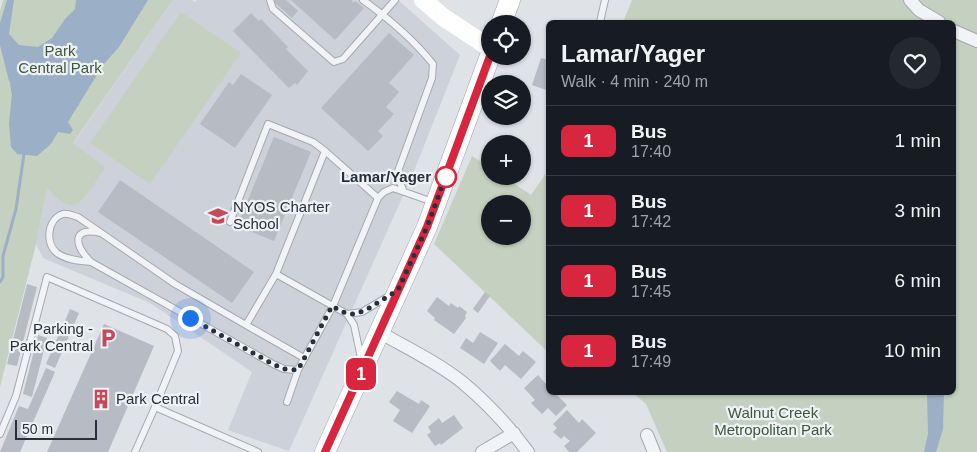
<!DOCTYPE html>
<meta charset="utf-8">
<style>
:root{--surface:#171b24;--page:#242831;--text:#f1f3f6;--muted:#9ea1a6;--line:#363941}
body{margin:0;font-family:Helvetica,sans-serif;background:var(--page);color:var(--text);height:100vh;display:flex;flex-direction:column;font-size:19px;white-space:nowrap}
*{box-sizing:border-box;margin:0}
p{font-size:16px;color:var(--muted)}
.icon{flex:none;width:28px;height:28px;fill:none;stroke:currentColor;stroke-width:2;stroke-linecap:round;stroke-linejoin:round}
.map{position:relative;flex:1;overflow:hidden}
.side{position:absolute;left:546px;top:20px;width:410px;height:375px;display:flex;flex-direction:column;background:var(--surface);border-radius:8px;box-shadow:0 1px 4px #0004}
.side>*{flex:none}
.badge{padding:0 10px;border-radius:8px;font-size:18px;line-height:32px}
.fabs{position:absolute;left:481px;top:15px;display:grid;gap:10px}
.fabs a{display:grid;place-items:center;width:50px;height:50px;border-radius:50%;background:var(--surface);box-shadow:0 1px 4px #0004;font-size:25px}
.scale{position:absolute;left:15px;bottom:12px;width:82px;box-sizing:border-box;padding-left:5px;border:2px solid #28303d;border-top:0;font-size:14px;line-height:18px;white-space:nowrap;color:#28303d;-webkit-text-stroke:4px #eef1f5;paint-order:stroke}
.you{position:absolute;width:25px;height:25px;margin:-12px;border:4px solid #fff;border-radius:50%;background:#1a73e8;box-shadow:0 0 0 8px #1a73e833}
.map>.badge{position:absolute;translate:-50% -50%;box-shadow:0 0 0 2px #fff}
.round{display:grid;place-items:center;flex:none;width:52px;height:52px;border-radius:26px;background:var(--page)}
.summary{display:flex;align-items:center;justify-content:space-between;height:85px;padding:0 15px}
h1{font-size:24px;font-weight:700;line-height:38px}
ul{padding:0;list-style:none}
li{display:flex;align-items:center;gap:15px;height:70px;padding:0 15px;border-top:1px solid var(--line)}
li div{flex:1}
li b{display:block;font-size:19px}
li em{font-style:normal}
li .badge{min-width:55px;font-weight:700;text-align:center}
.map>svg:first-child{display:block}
.built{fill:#cdd1d9}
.green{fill:#c4d1c0;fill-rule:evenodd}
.water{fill:#9bafc6}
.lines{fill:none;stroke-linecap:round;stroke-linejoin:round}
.stream{stroke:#9bafc6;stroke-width:3}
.building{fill:#b6bbc4}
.service-casing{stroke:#a4a9b1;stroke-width:8}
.minor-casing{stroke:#a4a9b1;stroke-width:14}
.primary-casing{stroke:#9fa6b2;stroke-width:21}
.service{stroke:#f1f3f6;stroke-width:6}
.minor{stroke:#f1f3f6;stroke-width:12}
.secondary{stroke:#fff;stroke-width:18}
.primary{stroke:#fff;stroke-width:20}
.line-casing{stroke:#fff;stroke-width:11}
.line{stroke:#d7263d;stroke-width:8}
.walk{stroke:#28303d;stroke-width:5;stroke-dasharray:0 9}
.stop-dot{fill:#fff;stroke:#d7263d;stroke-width:2.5}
.labels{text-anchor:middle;stroke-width:4.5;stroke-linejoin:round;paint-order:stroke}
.park-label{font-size:15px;fill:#3c5837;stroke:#eef1f5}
.stop-label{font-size:15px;font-weight:bold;fill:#28303d;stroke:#eef1f5;text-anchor:end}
.poi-label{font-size:15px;fill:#28303d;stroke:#eef1f5;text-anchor:start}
</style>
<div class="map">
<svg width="977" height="452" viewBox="0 0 977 452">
<rect width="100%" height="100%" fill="#dfe2e7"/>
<!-- built -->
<path class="built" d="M173,0H192L195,2L197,0H398L460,55L414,171L289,451L228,430L252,372L150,303L43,258L36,244L47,188L73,144Z"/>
<!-- green -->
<path class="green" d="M3,0H173L73,143L105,167C98,178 82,208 69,205C60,203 53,193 47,188L36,244L0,387V11Z
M632,0H977V452H667L646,404L633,393L954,392V22H623Z
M181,12L241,53L150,184L90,143Z
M472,156L490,168V176H503L531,195L549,169V353L434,244ZM490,204H522V236H490Z"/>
<!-- water -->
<path class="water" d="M7,0H14L9,34L19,45L38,47L52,38L65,19L75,9L76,0H148L119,47L103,65L68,122L73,130L70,134L58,132L51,144L37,156L17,154L11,147L9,124L13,83L9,81L0,45V23Z
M927,393H944L943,429L936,452H924L928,434Z"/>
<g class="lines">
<!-- stream -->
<path class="stream" d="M11,80L13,93
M0,282L3,277V256L16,209L24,154"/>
</g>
<!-- building -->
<path class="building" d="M275,0H286L298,11L292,18L274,2Z
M291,0H352L353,3L355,1L364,8L335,40Z
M251,13L259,21L261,19L288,47L286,49L308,71L297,85L295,83L289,88L233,31Z
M389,33L414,55L389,83L399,92L386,107L394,114L378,131L383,136L368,151L321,108Z
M541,58L549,60V91L532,85Z
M241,74L272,95L235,148L200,124L229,82L233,85Z
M274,137L311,152L274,241L237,226Z
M120,180L254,272L232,303L98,212Z
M27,284L37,287L17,366L7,364Z
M485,292L490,296L478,313L473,309Z
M437,297L449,306L451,303L458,308L459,306L467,312L465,316L466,318L454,334L434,320L435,318L427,311Z
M70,309L79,313L55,368L46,364Z
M104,324L154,346L108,452H47Z
M480,332L498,343L484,364L460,348L466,338L473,343Z
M38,335L47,338L32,397L23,394Z
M505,344L519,356L523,351L536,362L521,379L505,365L500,371L490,361Z
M46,368L55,372L20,452H0L19,406L28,409Z
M538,375L547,385L549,384V392H559L557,395L567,405L556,416L548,408L542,414L531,403L535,400L524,388Z
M397,391L419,404L421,400L430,406L412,433L393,421L400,410L389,402Z
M567,410L579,423L582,419L596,433L577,452H569L564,446L570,441L564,436L561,439L553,432L557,428L553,424Z
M454,415L463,428L441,445L440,443L435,446L427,435L431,432L428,427L439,418L442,423Z"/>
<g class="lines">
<defs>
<path id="service" d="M270,0L273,9L334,62L343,59L395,0
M363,0C388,18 413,39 433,64L432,78L397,174L403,190
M600,22L605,0
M378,198L384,192L393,188L433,202
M230,222L268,124L313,142L325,151
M91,262C75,246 70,226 101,233
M276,274L325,151L378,198L333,306L298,370L287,402
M347,314L362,312L389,296
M246,325L304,358
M298,370L284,369L273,364L91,262C81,261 66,260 57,253C45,244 47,219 63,214C67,213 74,216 78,217L175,284L246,325L276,274L347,314L354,325L361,358
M0,434L16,396L47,277L167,329L175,336L178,351L155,407
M135,452L155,407L258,452"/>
<path id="minor" d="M910,0L919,10L939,22
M954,31L977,41
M379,332C407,348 437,362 462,382C485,401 510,428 528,452
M647,435L654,452
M482,452L514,433"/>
<path id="primary" d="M501,24L510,0
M325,452L427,227L490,56"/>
</defs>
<!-- service casing -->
<use href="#service" class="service-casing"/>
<!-- minor casing -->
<use href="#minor" class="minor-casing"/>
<!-- primary casing -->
<use href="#primary" class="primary-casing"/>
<!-- service -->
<use href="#service" class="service"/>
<!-- minor -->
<use href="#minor" class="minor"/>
<!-- secondary -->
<path class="secondary" d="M423,0L443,17L490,48"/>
<!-- primary -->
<use href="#primary" class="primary"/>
</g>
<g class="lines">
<defs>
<path id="line" d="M325,452L427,227L490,56"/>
</defs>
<!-- line casing -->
<use href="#line" class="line-casing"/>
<!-- line -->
<use href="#line" class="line"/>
<!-- walk -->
<path class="walk" d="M190,318L273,364L284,369L298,370L332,306L347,314H356L369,308L398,290L427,227L447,173L446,177"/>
</g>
<!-- icons -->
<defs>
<symbol id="school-bare" viewBox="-9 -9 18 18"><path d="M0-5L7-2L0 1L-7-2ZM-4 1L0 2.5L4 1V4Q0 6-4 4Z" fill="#c6495b" stroke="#eef1f5" stroke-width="2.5" paint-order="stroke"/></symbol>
<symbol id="parking-bare" viewBox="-9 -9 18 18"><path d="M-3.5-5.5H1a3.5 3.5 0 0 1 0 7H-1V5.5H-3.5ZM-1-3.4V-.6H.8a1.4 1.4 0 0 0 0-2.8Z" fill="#c6495b" stroke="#eef1f5" stroke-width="2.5" paint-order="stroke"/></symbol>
<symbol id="building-bare" viewBox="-9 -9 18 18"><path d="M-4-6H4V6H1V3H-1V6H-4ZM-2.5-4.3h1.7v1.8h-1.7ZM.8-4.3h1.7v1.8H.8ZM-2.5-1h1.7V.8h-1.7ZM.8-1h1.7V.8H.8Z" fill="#c6495b" stroke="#eef1f5" stroke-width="2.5" paint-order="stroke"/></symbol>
</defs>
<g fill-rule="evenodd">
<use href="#school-bare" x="204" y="202" width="28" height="28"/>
<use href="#parking-bare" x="94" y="324" width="28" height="28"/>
<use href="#building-bare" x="87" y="385" width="28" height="28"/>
</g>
<!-- markers -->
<circle class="stop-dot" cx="446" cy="177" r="10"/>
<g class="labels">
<!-- park labels -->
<g class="park-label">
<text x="60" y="56">Park<tspan x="60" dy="17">Central Park</tspan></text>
<text x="773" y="418">Walnut Creek<tspan x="773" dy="17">Metropolitan Park</tspan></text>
</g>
<!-- stop labels -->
<g class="stop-label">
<text x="431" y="182">Lamar/Yager</text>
</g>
<!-- poi labels -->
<g class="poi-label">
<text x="233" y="212">NYOS Charter<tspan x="233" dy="17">School</tspan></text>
<text x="93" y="334" text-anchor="end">Parking -<tspan x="93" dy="17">Park Central</tspan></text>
<text x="116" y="404">Park Central</text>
</g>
</g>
</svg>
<div class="fabs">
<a><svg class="icon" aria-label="locate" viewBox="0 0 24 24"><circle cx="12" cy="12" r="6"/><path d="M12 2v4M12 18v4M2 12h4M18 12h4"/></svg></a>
<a><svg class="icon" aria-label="layers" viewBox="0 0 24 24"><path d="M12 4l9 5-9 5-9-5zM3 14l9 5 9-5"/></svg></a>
<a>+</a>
<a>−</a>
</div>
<div class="scale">50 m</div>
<div class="you" style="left:190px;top:318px"></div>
<b class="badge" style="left:361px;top:374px;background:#d7263d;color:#fff">1</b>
<section class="side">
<div class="summary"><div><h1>Lamar/Yager</h1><p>Walk · 4 min · 240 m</p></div><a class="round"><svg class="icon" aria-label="heart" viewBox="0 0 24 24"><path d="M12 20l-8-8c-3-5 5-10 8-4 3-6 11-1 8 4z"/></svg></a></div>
<ul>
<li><span class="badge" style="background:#d7263d;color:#fff">1</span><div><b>Bus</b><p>17:40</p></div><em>1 min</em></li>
<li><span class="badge" style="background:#d7263d;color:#fff">1</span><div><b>Bus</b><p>17:42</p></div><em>3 min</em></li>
<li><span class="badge" style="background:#d7263d;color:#fff">1</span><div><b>Bus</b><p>17:45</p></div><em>6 min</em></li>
<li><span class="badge" style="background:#d7263d;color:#fff">1</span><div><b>Bus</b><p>17:49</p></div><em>10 min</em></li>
</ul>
</section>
</div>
